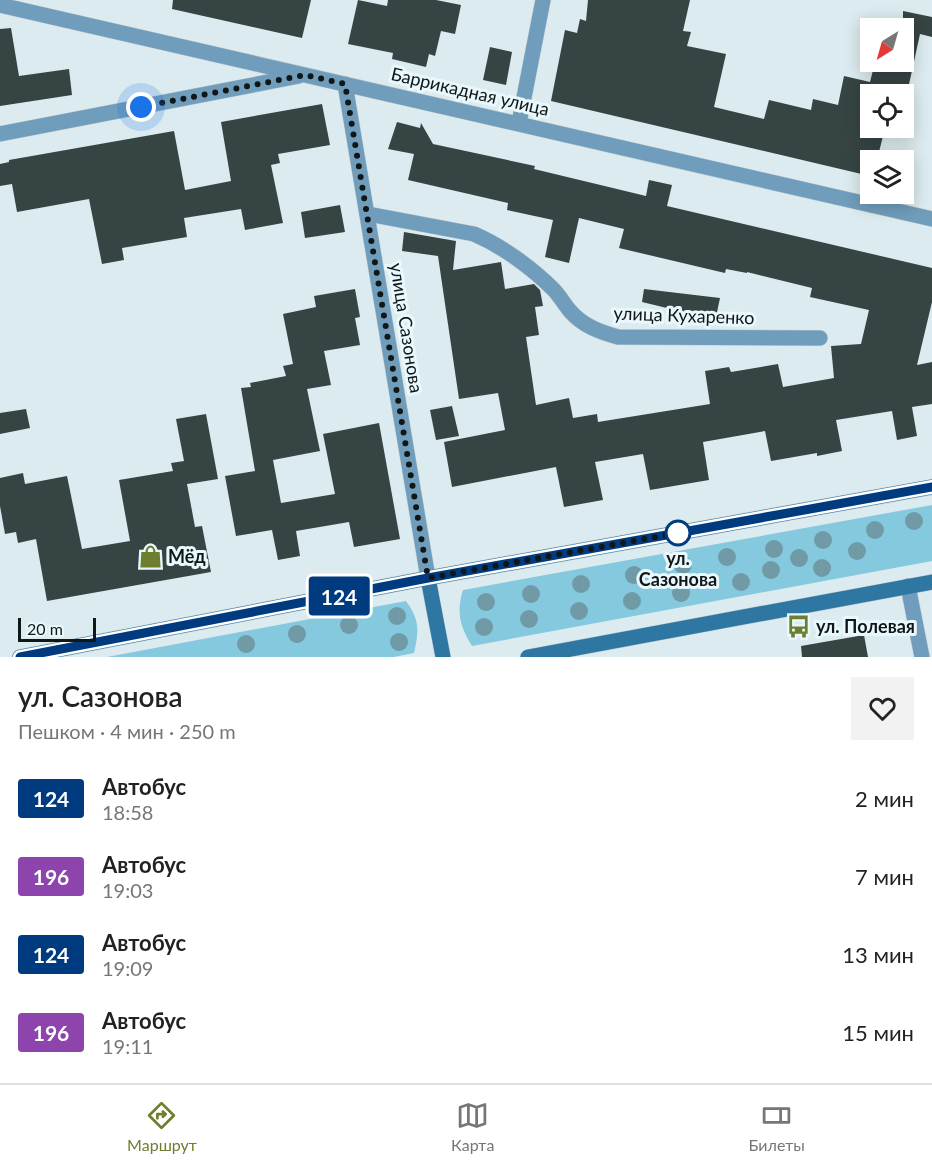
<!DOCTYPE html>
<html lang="ru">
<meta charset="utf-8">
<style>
:root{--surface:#fff;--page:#f2f2f2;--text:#222;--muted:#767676;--line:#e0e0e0;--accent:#6d7f2e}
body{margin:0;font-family:Lato,sans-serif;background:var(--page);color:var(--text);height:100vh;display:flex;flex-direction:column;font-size:22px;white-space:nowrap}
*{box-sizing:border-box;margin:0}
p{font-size:20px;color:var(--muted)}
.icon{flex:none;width:33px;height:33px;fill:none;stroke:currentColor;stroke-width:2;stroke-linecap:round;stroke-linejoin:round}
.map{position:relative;height:657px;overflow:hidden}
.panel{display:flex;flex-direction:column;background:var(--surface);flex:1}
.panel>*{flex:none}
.badge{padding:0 12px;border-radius:4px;font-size:21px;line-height:39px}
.needle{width:39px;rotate:217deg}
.controls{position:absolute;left:860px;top:18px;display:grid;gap:12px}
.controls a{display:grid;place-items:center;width:54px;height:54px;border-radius:0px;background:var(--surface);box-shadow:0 3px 15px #0003;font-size:30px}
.scale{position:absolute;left:18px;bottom:15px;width:78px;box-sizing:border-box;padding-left:6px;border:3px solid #111617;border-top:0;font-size:16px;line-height:21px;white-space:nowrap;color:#111617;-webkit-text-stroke:4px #e9f8fd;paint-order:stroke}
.you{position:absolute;width:30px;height:30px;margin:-15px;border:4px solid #fff;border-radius:50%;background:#1a73e8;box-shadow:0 0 0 9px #1a73e833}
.map>.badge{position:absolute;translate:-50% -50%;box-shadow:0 0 0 3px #fff}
.round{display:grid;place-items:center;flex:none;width:63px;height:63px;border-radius:0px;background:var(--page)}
.overview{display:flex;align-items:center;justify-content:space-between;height:102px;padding:0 18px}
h1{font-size:28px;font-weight:600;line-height:45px}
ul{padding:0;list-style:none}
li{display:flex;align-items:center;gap:18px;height:78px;padding:0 18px}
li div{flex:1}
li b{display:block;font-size:22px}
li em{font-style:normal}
li .badge{min-width:66px;font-weight:700;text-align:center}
.dock{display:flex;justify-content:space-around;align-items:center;height:84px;border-top:2px solid var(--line);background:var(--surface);font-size:16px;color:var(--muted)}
.dock a{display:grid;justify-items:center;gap:3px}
.dock .current{color:var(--accent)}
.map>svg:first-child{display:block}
.green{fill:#84c9de}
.building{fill:#374444}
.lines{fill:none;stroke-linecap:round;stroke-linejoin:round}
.service-casing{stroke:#bcc9cc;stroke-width:16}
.minor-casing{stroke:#bcc9cc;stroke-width:16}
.secondary-casing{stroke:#bcc9cc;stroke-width:16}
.service{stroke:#709dbb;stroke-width:15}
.minor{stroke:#709dbb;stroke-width:15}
.secondary{stroke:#2e77a3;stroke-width:15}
.tree{fill:#709ba6}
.line-casing{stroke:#fff;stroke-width:14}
.line{stroke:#003b80;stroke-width:9}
.walk{stroke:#111617;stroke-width:6;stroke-dasharray:0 10.8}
.stop-dot{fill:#fff;stroke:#003b80;stroke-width:3}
.labels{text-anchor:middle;stroke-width:6;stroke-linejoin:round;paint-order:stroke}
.street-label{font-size:18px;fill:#111617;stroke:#e9f8fd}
.poi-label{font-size:18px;font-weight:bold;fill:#111617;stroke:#e9f8fd;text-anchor:start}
.stop-label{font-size:18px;font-weight:bold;fill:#111617;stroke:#e9f8fd}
</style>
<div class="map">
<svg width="932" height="657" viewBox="0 0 932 657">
<rect width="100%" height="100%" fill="#dcebef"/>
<!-- green -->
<path class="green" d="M932,505V561L472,646C460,627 456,612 463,590Z
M406,601C420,620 419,631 414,653L394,657H107Z"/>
<!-- building -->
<path class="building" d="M173,0H311L302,38L172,9Z
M358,0L387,6L388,0H436L461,5L455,34L441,31L435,56L429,54L426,67L392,59L393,53L348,44Z
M588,0H690L683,31L691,32L687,46L726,54L714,107L764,119L769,100L811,110L813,99L838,105L844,76L870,82L875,62H903V11L932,17V37L920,34L906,98L903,97V94H870V128H885L877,160H870V176L551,101L565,30L577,33L580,19L586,21Z
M11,28L19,76L69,69L72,95L0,106V29Z
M490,47L512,52L506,85L483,80Z
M322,104L330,145L278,154L280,163L271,165L283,223L245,230L241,209L184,218L187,237L122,248L124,260L102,264L89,199L17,212L12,184L0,186V164L9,162V160L174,131L185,190L231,181L221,122Z
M397,122L420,128L421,123L433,144L535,166L534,169L646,196L649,180L672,185L667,206L932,268V302L917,365L932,362V404L912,407L917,436L897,440L892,411L836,420L842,451L817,456V453L771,461L765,431L703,442L709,480L650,490L643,454L595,462L603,500L564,507L556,467L452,487L444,442L505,430L498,393L459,399L438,256L402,251L404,232L456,241L453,270L501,262L505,289L534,284L540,290L543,306L535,307L539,335L526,337L536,405L569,398L573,418L597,414L598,422L710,404L705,371L729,367L731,372L778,364L783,387L834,378L831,346L861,344L869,310L810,297L812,288L747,272V273L726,269L725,273L619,248L624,229L579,218L569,263L545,257L553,220L507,210L508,203L408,180L414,154L388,149Z
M340,205L345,232L305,238L301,212Z
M355,289L360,317L355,318L360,345L324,351L331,385L307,389L320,451L273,460L281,503L335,494L323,434L379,423L400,539L354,547L349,522L296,531L300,556L278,560L272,530L236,536L225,476L255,471L241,388L251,387L250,383L286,376L283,366L293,364L283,314L316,307L314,296Z
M644,289L720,298L716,317L700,316L642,302Z
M452,406L459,436L436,440L430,410Z
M26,409L30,428L0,434V413Z
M206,414L218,479L187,484L195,527L202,526L211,572L47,601L36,539L18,543L16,532L5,534L0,506V478L23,473L25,484L67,476L82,549L130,541L119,480L173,471L171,463L184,461L176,419Z
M864,635L868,657H802L801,646Z"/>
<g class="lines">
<defs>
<path id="service" d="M368,214L474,234C502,246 532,268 553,289C560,296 564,304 570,311C583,326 600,332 618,337L820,338"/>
<path id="minor" d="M0,5L932,219
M345,84L428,578
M519,123L543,0
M0,134L299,76
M908,586L922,657"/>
<path id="secondary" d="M428,578L443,657
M20,657L428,578L932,487
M528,657L932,582"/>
</defs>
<!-- service casing -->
<use href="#service" class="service-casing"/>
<!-- minor casing -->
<use href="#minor" class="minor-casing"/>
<!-- secondary casing -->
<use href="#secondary" class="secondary-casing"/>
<!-- service -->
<use href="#service" class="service"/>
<!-- minor -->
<use href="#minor" class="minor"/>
<!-- secondary -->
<use href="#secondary" class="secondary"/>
</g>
<!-- trees -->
<g class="tree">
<circle cx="914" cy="521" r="9"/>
<circle cx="875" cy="530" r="9"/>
<circle cx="823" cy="540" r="9"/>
<circle cx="774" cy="549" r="9"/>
<circle cx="857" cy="551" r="9"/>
<circle cx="727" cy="557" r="9"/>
<circle cx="799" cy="558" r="9"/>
<circle cx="683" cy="565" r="9"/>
<circle cx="822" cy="568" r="9"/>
<circle cx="771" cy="570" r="9"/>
<circle cx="634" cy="575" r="9"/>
<circle cx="741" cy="582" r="9"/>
<circle cx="581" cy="584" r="9"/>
<circle cx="681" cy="593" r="9"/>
<circle cx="531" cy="594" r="9"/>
<circle cx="632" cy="601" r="9"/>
<circle cx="486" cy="602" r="9"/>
<circle cx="579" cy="611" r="9"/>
<circle cx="397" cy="616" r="9"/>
<circle cx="529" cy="619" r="9"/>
<circle cx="349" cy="625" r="9"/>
<circle cx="484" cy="627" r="9"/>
<circle cx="297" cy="634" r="9"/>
<circle cx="399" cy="642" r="9"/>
<circle cx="246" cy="644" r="9"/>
</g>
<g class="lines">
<defs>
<path id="line" d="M20,657L428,578L932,487"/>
</defs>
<!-- line casing -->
<use href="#line" class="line-casing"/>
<!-- line -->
<use href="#line" class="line"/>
<!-- walk -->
<path class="walk" d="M141,107L305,75L345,84L428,578L678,533"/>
</g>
<!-- icons -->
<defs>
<symbol id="shop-bare" viewBox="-9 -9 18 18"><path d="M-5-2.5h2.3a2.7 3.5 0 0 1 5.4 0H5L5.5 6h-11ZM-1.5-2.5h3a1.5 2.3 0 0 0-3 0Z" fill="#6d7f2e" stroke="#e9f8fd" stroke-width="2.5" paint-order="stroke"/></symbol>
<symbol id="bus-bare" viewBox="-9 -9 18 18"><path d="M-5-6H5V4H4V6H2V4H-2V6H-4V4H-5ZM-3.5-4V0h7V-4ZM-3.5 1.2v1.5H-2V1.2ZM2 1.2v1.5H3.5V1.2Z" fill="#6d7f2e" stroke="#e9f8fd" stroke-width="2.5" paint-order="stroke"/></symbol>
</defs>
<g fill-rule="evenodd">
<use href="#shop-bare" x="134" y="540" width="33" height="33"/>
<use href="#bus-bare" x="782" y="610" width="33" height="33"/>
</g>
<!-- markers -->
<circle class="stop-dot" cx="678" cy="533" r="12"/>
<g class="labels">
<!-- street labels -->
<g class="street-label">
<text transform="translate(470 92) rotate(13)" y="6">Баррикадная улица</text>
<text transform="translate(684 316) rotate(2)" y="6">улица Кухаренко</text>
<text transform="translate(406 328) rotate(81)" y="6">улица Сазонова</text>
</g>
<!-- poi labels -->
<g class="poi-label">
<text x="168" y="563">Мёд</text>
<text x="816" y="633">ул. Полевая</text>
</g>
<!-- stop labels -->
<g class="stop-label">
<text x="678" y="565">ул.<tspan x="678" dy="21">Сазонова</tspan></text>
</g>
</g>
</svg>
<div class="controls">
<a><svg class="needle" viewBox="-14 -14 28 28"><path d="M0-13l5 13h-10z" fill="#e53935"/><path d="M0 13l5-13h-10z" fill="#767676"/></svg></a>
<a><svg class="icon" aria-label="locate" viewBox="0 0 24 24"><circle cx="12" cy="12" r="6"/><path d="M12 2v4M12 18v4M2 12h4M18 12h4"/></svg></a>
<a><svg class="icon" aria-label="layers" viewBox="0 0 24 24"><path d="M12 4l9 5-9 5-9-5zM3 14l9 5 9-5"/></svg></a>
</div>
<div class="scale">20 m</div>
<div class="you" style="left:141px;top:107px"></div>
<b class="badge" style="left:339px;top:596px;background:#003b80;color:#fff">124</b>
</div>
<section class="panel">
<div class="overview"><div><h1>ул. Сазонова</h1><p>Пешком · 4 мин · 250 m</p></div><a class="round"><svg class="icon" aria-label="heart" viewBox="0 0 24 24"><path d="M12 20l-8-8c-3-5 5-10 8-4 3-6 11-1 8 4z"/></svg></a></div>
<ul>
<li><span class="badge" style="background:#003b80;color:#fff">124</span><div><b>Автобус</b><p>18:58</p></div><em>2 мин</em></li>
<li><span class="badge" style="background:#8e44ad;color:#fff">196</span><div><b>Автобус</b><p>19:03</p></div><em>7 мин</em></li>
<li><span class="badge" style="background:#003b80;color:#fff">124</span><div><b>Автобус</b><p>19:09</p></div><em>13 мин</em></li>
<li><span class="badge" style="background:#8e44ad;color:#fff">196</span><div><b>Автобус</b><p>19:11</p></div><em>15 мин</em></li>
</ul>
</section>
<nav class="dock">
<a class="current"><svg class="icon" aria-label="directions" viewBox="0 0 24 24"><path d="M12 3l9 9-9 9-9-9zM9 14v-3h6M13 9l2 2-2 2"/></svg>Маршрут</a>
<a><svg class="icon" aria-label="map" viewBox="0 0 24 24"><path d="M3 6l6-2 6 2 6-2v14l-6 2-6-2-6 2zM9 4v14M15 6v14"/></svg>Карта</a>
<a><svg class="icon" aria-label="tickets" viewBox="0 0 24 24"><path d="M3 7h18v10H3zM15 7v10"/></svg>Билеты</a>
</nav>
